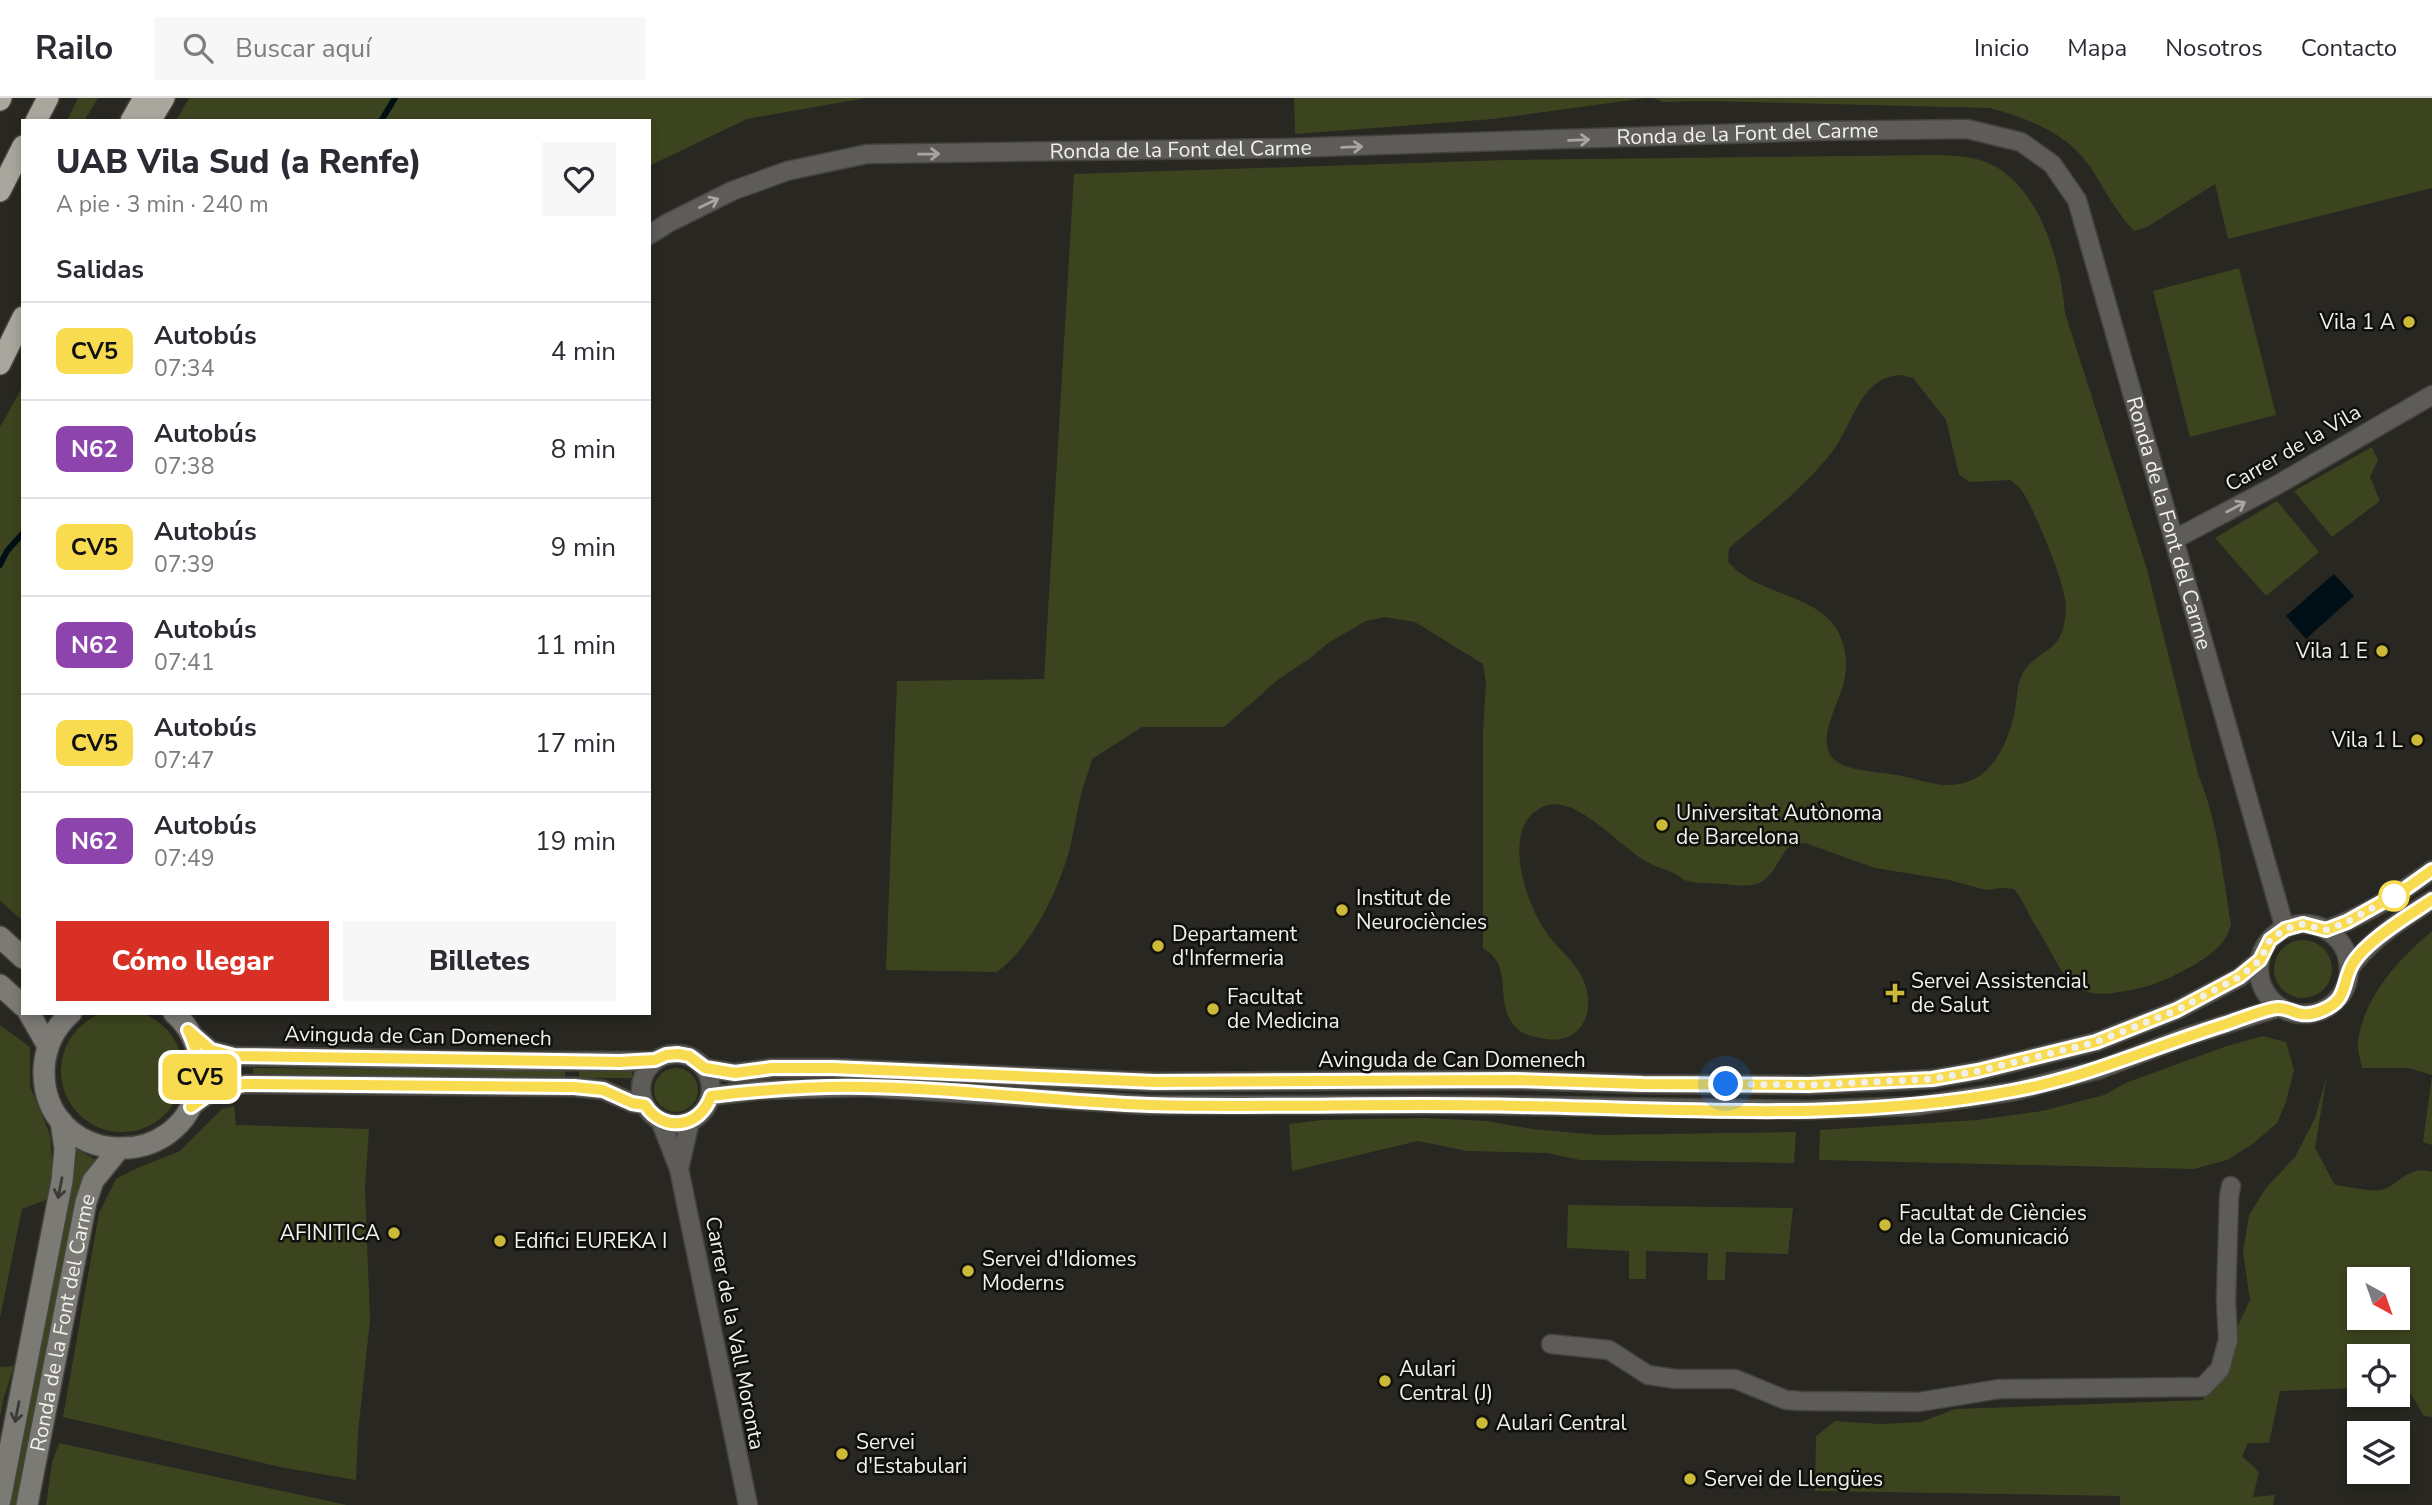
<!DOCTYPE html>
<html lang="es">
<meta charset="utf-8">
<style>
:root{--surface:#fff;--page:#f7f7f7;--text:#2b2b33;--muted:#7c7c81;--line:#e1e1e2;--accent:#d93025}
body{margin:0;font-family:"Nunito Sans",sans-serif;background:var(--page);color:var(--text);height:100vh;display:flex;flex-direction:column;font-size:26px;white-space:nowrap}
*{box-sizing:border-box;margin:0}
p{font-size:23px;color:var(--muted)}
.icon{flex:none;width:38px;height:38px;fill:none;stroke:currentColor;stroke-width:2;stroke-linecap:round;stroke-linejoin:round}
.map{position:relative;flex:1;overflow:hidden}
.side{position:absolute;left:21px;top:21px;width:630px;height:896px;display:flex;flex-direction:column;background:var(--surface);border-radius:0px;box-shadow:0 4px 10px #0003}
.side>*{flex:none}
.badge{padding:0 14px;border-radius:10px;font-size:24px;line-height:46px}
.needle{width:46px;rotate:140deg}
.controls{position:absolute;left:2347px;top:1169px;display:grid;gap:14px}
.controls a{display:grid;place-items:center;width:63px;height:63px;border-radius:0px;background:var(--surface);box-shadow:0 4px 10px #0003;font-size:35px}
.you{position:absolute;width:35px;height:35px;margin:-18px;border:5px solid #fff;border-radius:50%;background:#1a73e8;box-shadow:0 0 0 10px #1a73e833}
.map>.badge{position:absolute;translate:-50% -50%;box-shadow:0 0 0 4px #fff}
h2{padding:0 35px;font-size:26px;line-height:63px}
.round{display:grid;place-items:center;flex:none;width:74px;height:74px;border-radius:0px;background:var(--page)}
.headline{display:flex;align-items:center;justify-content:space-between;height:119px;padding:0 35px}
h1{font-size:33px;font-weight:800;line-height:52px}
.button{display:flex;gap:14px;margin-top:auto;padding:14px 35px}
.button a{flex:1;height:80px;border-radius:0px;background:var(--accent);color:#fff;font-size:28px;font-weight:800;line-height:80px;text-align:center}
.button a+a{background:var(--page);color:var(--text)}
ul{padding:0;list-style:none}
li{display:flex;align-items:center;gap:21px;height:98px;padding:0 35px;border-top:2px solid var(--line)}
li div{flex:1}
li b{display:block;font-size:26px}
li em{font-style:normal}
li .badge{min-width:77px;font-weight:700;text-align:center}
header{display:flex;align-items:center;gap:42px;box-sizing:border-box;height:98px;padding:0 35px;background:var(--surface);border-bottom:2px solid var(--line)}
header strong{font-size:33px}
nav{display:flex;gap:38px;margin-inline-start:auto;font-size:24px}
.search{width:490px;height:63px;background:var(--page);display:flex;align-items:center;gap:18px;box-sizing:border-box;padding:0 24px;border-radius:0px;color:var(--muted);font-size:26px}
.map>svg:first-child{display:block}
.green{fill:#3b441e;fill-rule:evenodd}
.water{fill:#000f16}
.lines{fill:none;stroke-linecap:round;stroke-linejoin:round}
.stream{stroke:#000f16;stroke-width:6}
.street-casing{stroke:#44433d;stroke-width:21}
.secondary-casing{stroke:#44433d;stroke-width:24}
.highway-casing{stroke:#44433d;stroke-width:24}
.street{stroke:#5e5c59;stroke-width:18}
.secondary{stroke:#7c7a75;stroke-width:21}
.highway{stroke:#a9a69e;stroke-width:21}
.oneway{stroke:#a8a6a2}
.oneway2{stroke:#3c3a37}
.line-casing{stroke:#fff;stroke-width:16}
.line{stroke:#f9db4f;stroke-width:10}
.walk{stroke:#f1f0ec;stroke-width:7;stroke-dasharray:0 12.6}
.poi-dot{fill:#ccb938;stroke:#11100d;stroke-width:2.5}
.stop-dot{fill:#fff;stroke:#f9db4f;stroke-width:3.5}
.labels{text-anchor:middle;stroke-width:5;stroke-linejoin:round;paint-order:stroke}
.street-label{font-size:21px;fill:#f1f0ec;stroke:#11100d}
.poi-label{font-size:21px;fill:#f1f0ec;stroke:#11100d;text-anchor:start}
</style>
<header>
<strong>Railo</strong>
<div class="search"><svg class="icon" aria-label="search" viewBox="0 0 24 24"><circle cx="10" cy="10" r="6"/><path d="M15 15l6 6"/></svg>Buscar aquí</div>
<nav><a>Inicio</a><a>Mapa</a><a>Nosotros</a><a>Contacto</a></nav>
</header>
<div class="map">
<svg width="2432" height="1407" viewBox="0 0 2432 1407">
<rect width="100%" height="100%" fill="#282721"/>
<!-- green -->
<path class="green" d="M78,0H98L84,23H67Z
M189,0H866L747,21L649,68V23H176Z
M1294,0H1646L1493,21L1295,36Z
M1653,0H2432V90L2228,141L2215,86L2147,129L2134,133C2116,114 2105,92 2091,70C2068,35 2029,21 1990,10L1704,3L1663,4Z
M1938,57C1955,58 1970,58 1986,64C2039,85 2061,164 2065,215L2147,471L2198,676C2218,724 2223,777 2231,827C2225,852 2198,865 2177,876C2159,886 2139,891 2120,894C2075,902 2066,882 2047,847C2041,836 2033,825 2028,814C2023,805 2021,799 2014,791L2001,790L1986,792L1949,782L1875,770L1805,745L1790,747C1780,758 1774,777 1761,784C1749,790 1737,787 1724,786C1713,785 1698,786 1687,783C1682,781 1678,777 1673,775C1665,771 1656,769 1649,765C1621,751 1577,696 1545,708C1499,726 1525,802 1544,831C1556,850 1578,865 1585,886C1596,920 1577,949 1540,940C1534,939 1526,937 1520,933C1489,908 1518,871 1483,850V634L1486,585L1483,566L1415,524L1385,519L1366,523L1328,545L1309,561L1279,581L1224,629H1142L1092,661C1089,673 1084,685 1081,697C1077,714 1074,732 1070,750C1058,793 1033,847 997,874L886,872L897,583L1044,581L1074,76L1505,62ZM1900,277L1913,280L1946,322L1959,377L1970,384L2010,382C2014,385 2018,388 2022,393C2033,408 2063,481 2065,501C2067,512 2065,532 2058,542C2047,556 2028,561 2021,579C2016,592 2017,607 2013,621C2004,656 1985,689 1944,687C1930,686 1916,681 1902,678C1884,674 1850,674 1836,663C1813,646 1839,606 1844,584C1847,570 1847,556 1842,543C1827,495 1759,500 1728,464L1729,450C1765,420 1803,391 1832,354C1854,326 1859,280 1900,277Z
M2239,170L2276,317L2190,339L2153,193Z
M23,288V823L0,803V329Z
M2372,349L2378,362L2370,379L2380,403L2332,439L2294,393Z
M2277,403L2319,454L2266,498L2215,440Z
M2432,833V1047L2423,1044L2432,977L2409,970H2362C2360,961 2357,951 2358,943C2365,897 2398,862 2432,833Z
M2274 871a29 29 0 1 1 58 0a29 29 0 1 1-58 0Z
M61 973a61 61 0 1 1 122 0a61 61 0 1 1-122 0Z
M0,927L30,949V988L50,1037L52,1065L51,1100L22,1111L0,1220Z
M2263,938L2286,944L2294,972L2286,1004L2277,1025L2254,1045L2227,1062L2194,1071L1819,1062L1820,1032L1977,1022L2042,1013L2104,997L2128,984L2227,948Z
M213,962L241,969L240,975L212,980Z
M654 992a22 22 0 1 1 44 0a22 22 0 1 1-44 0Z
M253,970L565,973V980L253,977Z
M579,973H632V980H579Z
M2327,977L2315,1050L2335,1087C2346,1088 2371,1094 2381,1092C2398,1088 2409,1066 2432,1074V1319L2424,1318L2408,1291H2398V1258H2359V1290L2280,1293L2269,1345H2248L2242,1358L2259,1374L2253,1399L2275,1397L2273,1407H2120V1398L1815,1393L1816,1338L1835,1323L1880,1326L1921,1324L1955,1311L2203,1302L2250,1202L2243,1154L2249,1117L2266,1090L2295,1059L2315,1020ZM2359,1181H2398V1220H2359Z
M234,1008L236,1027L369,1031L365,1090L370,1222L358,1335L356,1382L285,1370L63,1319L99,1115L116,1081L135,1071L180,1053L222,1011Z
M1425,1020L1487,1023L1532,1031L1599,1037L1796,1034L1794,1065L1580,1062L1547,1055L1467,1053L1418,1043L1292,1073L1289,1026L1322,1022Z
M77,1051L96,1062L80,1085L17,1407H10L73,1087Z
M1568,1107L1793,1110L1788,1156L1726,1154L1725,1182H1707L1708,1155L1646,1153V1181H1629V1153L1567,1150Z
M14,1268L4,1299L0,1319V1269Z
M59,1345L347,1407H46L52,1365Z"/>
<!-- water -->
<path class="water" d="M2334,476L2354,498L2306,541L2286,518Z"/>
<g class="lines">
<!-- stream -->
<path class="stream" d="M381,23L395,0
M0,467L7,453L23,435"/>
<defs>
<g id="street">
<path id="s1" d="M649,137L668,125L732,93L787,73L867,56L1287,50L1815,33L1967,31L2021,44L2052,66L2077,102L2285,831"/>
<path d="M2175,441L2277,387L2432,297"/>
<circle cx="2304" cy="871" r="45"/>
<path d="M2326,832C2364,818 2399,796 2432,772"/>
<path d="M2349,871C2371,841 2401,822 2432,802"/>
<path d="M190,934L211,952L234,958L503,963H655"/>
<circle cx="676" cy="991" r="35"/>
<path d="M705,970L735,975L772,970H833L1155,984L1515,982L1643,986L1809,987L1892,983L1932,981L1978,973L2096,944L2177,912L2240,879L2260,862"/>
<path d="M711,998L761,992L864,989L1148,1007H1469L1809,1012L1914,1008L2015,993L2100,971L2185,939L2280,909"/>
<path d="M191,1009L215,992L245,986L574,989L603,992L633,1005L645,1007"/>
<path d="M660,1022L679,1071L748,1407"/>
<path d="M679,1071L690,1023"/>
<path d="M1551,1246L1609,1252L1648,1277L1676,1281H1735L1786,1302L1801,1303L1919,1304L1999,1291L2203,1289L2220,1271L2228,1242L2226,1202L2229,1099L2231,1088"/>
</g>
<g id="secondary">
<path d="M0,839L23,860"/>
<path d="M0,887L23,908"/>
<path d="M29,915L48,948"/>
<path d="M71,915C54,930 45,950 44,972C42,1069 184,1079 199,983C203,959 193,931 174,915"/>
<path d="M0,1402L62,1083L65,1051L61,1023"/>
<path id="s2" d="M27,1407L86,1104L93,1083L118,1052"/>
</g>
<path id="highway" d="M0,2L1,0
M36,23L48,0
M131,23L144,0
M150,23L164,0
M0,93L23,48
M0,266L23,219"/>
</defs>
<!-- street casing -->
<use href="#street" class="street-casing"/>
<!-- secondary casing -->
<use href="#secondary" class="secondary-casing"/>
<!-- highway casing -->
<use href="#highway" class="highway-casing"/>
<!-- street -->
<use href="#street" class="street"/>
<!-- secondary -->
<use href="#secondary" class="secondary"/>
<!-- highway -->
<use href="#highway" class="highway"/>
</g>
<!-- one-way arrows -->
<defs><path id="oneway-shaft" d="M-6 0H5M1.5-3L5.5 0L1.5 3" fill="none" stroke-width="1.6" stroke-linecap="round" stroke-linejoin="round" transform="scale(1.75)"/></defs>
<g class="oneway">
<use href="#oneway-shaft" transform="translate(1579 42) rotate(-2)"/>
<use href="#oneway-shaft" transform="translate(1352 49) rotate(-2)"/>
<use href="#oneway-shaft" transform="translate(929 56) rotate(-1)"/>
<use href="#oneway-shaft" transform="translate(709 105) rotate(-26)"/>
<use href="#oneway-shaft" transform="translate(2236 409) rotate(-28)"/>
</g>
<g class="oneway2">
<use href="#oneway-shaft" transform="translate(60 1090) rotate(101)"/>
<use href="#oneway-shaft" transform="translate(17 1314) rotate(101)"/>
</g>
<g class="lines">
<defs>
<path id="line" d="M2432,772L2404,792L2347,824L2326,832L2303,826L2285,831L2270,842L2260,862L2239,879L2177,912L2096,944L1978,973L1932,981L1809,987L1643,986L1515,982L1155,984L833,970H772L735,975L705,970L689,958L678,956L666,957L655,962L620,964L234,958L211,952L188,932C201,958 202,981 191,1009L215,992L245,986L574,989L603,992L632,1005L645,1007C663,1035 700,1030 711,998C761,992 812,988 863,989C959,990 1055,1004 1150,1007C1273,1010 1396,1005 1519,1008C1683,1011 1850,1024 2012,993C2086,980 2155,948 2226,926C2238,922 2268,910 2278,910C2294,910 2298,922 2321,913C2346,903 2342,890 2350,871C2360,846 2410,817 2432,802"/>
</defs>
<!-- line casing -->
<use href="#line" class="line-casing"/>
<!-- line -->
<use href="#line" class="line"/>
<!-- walk -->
<path class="walk" d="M1726,986L1809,987L1932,981L1978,973L2096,944L2177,912L2239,879L2260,862L2270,842L2285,831L2303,826L2326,832L2347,824L2394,798"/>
</g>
<!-- markers -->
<g class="poi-dot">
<circle cx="2409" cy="224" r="7"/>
<circle cx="2382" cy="553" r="7"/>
<circle cx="2417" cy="642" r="7"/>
<circle cx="1662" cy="727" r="7"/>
<circle cx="1342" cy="812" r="7"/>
<circle cx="1158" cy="848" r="7"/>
<path d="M1891.5 884.5h7v7h7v7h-7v7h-7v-7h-7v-7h7z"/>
<circle cx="1213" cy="911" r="7"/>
<circle cx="1885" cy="1127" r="7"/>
<circle cx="394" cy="1135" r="7"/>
<circle cx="500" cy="1143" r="7"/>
<circle cx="968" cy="1173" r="7"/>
<circle cx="1385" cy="1283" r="7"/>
<circle cx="1482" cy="1325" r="7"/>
<circle cx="842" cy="1356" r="7"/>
<circle cx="1690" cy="1381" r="7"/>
</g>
<circle class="stop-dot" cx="2394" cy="798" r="14"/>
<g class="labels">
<!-- street labels -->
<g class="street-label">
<text dy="7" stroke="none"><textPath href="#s1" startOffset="1115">Ronda de la Font del Carme</textPath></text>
<text dy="7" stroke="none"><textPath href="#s1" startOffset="548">Ronda de la Font del Carme</textPath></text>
<text transform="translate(2293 350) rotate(-30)" y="7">Carrer de la Vila</text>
<text dy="7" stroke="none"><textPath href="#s1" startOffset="1808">Ronda de la Font del Carme</textPath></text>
<text transform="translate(418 938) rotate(1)" y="7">Avinguda de Can Domenech</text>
<text x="1452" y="969">Avinguda de Can Domenech</text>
<text dy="7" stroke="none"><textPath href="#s2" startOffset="186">Ronda de la Font del Carme</textPath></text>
<text transform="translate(735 1235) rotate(79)" y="7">Carrer de la Vall Moronta</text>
</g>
<!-- poi labels -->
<g class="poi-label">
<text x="2395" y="231" text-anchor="end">Vila 1 A</text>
<text x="2368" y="560" text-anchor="end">Vila 1 E</text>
<text x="2403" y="649" text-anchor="end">Vila 1 L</text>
<text x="1676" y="722">Universitat Autònoma<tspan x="1676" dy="24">de Barcelona</tspan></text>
<text x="1356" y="807">Institut de<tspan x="1356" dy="24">Neurociències</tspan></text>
<text x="1172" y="843">Departament<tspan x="1172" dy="24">d'Infermeria</tspan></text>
<text x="1911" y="890">Servei Assistencial<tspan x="1911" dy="24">de Salut</tspan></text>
<text x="1227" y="906">Facultat<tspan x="1227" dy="24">de Medicina</tspan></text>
<text x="1899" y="1122">Facultat de Ciències<tspan x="1899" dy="24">de la Comunicació</tspan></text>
<text x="380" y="1142" text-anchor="end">AFINITICA</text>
<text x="514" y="1150">Edifici EUREKA I</text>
<text x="982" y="1168">Servei d'Idiomes<tspan x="982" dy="24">Moderns</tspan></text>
<text x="1399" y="1278">Aulari<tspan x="1399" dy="24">Central (J)</tspan></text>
<text x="1496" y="1332">Aulari Central</text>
<text x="856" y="1351">Servei<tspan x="856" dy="24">d'Estabulari</tspan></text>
<text x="1704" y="1388">Servei de Llengües</text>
</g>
</g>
</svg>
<div class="controls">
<a><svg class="needle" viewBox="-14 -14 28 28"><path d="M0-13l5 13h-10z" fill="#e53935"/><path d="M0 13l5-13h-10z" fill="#7c7c81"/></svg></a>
<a><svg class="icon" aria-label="locate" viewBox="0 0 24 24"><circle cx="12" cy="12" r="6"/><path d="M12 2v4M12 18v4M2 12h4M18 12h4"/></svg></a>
<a><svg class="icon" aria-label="layers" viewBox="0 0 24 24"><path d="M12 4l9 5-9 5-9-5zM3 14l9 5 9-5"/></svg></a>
</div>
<div class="you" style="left:1726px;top:986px"></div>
<b class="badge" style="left:200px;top:979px;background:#f9db4f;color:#111">CV5</b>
<section class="side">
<div class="headline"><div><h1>UAB Vila Sud (a Renfe)</h1><p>A pie · 3 min · 240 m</p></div><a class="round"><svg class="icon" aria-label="heart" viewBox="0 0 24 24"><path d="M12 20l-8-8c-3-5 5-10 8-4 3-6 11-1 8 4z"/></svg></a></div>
<h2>Salidas</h2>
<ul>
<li><span class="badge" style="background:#f9db4f;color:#111">CV5</span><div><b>Autobús</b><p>07:34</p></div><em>4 min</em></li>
<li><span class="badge" style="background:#8e44ad;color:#fff">N62</span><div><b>Autobús</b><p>07:38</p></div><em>8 min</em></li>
<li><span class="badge" style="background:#f9db4f;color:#111">CV5</span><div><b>Autobús</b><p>07:39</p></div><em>9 min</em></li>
<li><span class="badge" style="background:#8e44ad;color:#fff">N62</span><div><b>Autobús</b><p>07:41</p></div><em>11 min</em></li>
<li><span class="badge" style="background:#f9db4f;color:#111">CV5</span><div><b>Autobús</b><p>07:47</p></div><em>17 min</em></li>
<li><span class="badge" style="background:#8e44ad;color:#fff">N62</span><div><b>Autobús</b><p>07:49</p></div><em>19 min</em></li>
</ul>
<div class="button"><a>Cómo llegar</a><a>Billetes</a></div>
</section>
</div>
